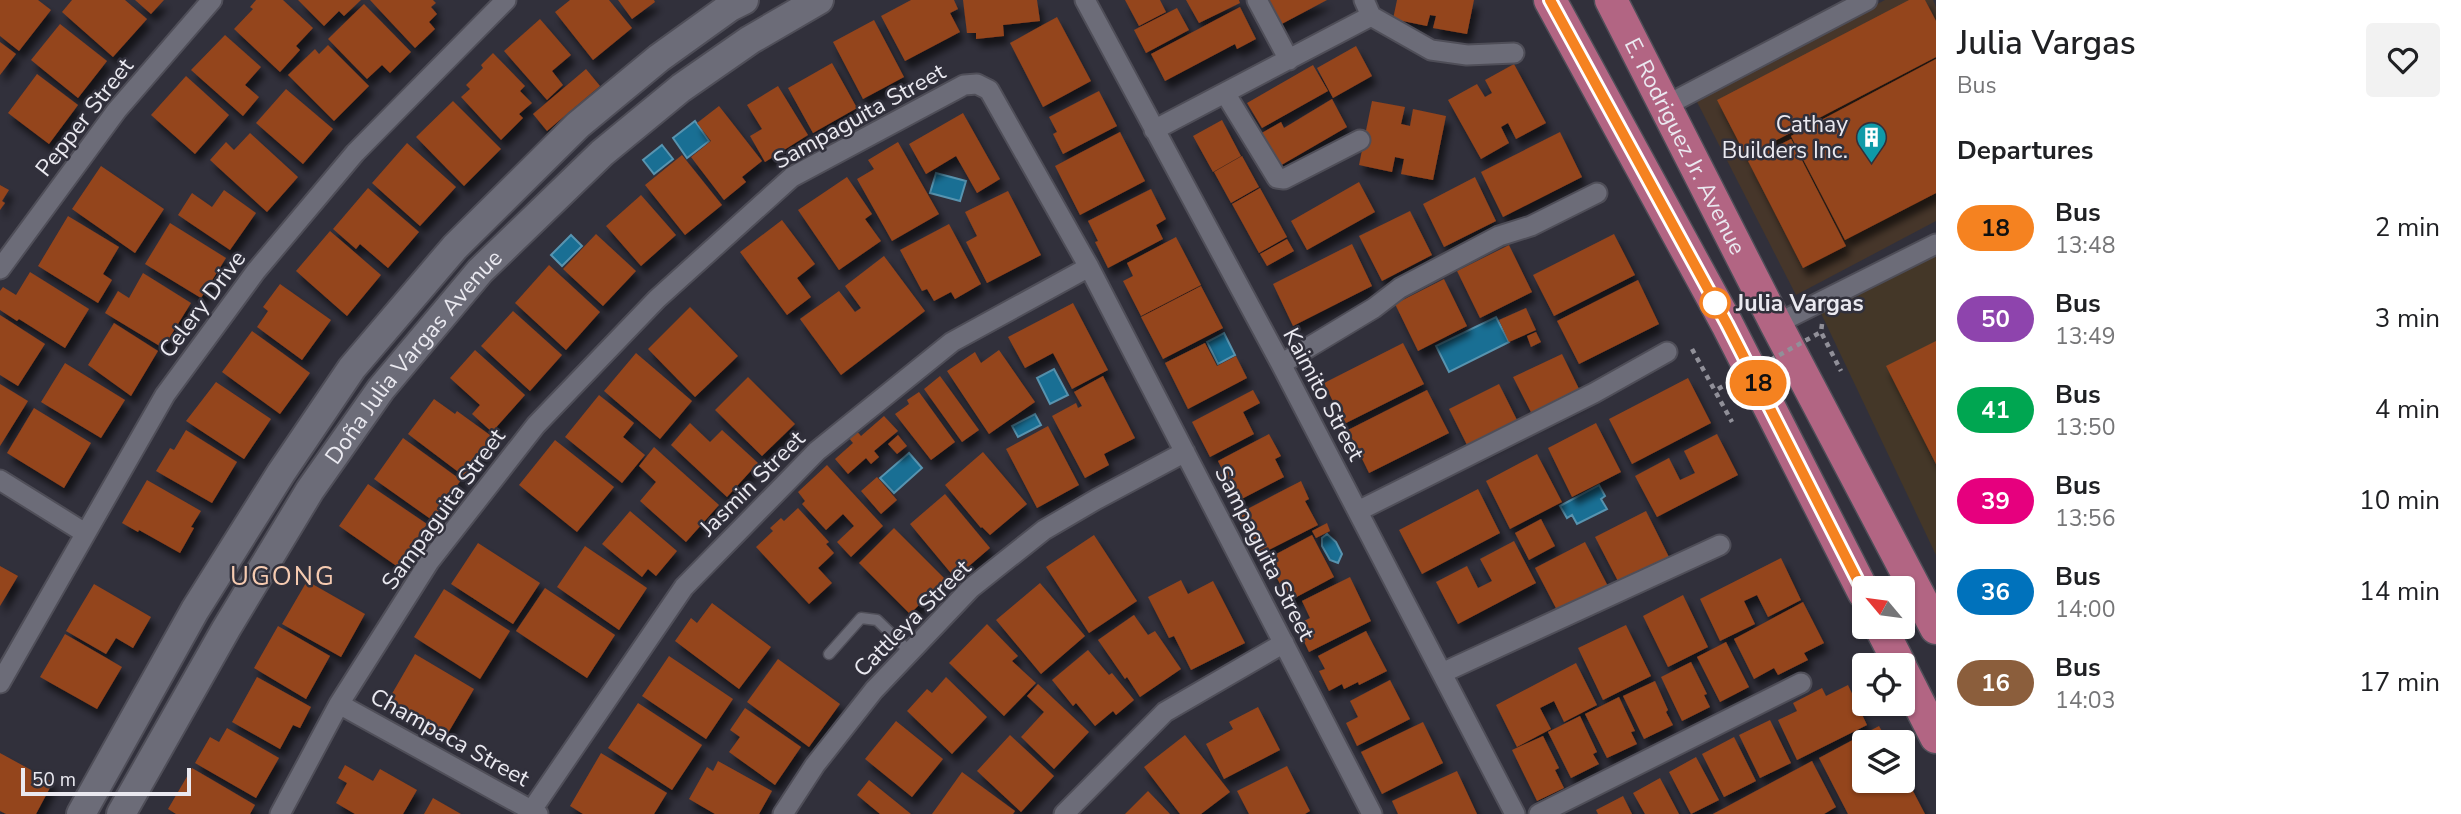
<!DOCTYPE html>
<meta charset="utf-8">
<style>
:root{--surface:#fff;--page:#f2f2f2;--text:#202124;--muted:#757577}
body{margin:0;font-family:"Nunito Sans",sans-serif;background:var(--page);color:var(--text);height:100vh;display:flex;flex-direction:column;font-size:26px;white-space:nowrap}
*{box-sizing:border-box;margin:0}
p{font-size:23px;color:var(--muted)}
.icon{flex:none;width:38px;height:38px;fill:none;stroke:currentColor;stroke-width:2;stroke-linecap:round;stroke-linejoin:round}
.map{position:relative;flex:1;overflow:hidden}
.side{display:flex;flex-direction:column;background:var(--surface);width:525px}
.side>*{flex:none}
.badge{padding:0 14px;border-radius:23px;font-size:24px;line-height:46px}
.needle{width:46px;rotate:299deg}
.controls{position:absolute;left:1852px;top:576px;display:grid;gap:14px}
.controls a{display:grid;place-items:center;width:63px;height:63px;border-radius:7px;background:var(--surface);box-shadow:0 2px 5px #0004;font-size:35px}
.scale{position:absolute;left:21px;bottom:18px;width:170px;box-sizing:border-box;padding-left:7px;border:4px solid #eae9f0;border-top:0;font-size:19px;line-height:24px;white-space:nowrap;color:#eae9f0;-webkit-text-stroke:5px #31303b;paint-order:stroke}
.map>.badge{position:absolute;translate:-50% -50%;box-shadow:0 0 0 4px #fff}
h2{padding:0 21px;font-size:26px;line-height:63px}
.round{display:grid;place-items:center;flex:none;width:74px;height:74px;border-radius:7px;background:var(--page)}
.headline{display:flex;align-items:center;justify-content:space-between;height:119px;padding:0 21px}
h1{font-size:33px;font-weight:600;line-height:52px}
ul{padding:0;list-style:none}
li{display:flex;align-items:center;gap:21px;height:91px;padding:0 21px}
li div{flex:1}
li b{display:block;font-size:26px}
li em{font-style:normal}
li .badge{min-width:77px;font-weight:700;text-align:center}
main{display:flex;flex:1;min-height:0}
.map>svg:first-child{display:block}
.commercial{fill:#46362a}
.industrial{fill:#443728}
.water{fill:#196f94;stroke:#5894b0;stroke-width:2}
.building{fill:#94441c;filter:url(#shadow)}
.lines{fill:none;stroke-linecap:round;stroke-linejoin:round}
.lane-casing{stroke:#4f4e58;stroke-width:13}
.street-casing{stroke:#4f4e58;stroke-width:23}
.secondary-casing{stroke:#4f4e58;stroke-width:32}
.primary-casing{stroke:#4f4e58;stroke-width:35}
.path{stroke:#919099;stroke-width:4.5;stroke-dasharray:5 5;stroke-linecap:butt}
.lane{stroke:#6c6c78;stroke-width:10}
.street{stroke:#6c6c78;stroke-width:19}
.secondary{stroke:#6c6c78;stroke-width:28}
.primary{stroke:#b26583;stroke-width:32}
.path-bridge{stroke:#919099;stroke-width:4.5;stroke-dasharray:5 5;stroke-linecap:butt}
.line-casing{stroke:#fff;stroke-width:16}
.line{stroke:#f58220;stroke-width:10}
.stop-dot{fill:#fff;stroke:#f58220;stroke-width:3.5}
.labels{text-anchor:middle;stroke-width:5;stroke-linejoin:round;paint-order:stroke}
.street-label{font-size:23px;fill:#eae9f0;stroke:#31303b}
.poi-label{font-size:23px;fill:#eae9f0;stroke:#31303b;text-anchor:end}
.stop-label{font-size:23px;font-weight:bold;fill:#eae9f0;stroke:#31303b;text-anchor:start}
.quarter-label{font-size:26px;letter-spacing:2px;fill:#f6cbb1;stroke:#31303b}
</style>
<main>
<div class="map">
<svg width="1936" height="814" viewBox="0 0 1936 814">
<defs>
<filter id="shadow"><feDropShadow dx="4.5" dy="8" stdDeviation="3.5" flood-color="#0009"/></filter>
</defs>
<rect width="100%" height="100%" fill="#31303b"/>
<!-- commercial -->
<path class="commercial" d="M1885,0H1933L1936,7V221L1796,295L1695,98Z"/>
<!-- industrial -->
<path class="industrial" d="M1936,251V555L1819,309Z"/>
<!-- water -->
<path class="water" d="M695,121L709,141L687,158L673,138Z
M662,145L673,159L654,174L643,160Z
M936,173L966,181L960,201L930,193Z
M571,235L582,246L562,266L551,255Z
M1496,317L1509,342L1449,372L1436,346Z
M1224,333L1235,355L1218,364L1207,342Z
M1054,369L1068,395L1050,404L1037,378Z
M1035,414L1041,425L1018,437L1012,426Z
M909,453L922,468L894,493L880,478Z
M1599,485L1605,496L1601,499L1607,509L1577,524L1572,515L1567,518L1560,506Z
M1327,534L1336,542L1342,554L1338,563L1330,560L1322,546V538Z"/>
<!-- building -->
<path class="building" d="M0,0H38L51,10L19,51L0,36Z
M72,0H125L147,19L113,57L62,12Z
M135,0H164L151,14Z
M256,0H283L313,28L296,46L300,50L280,72L234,29L253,9L250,7Z
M298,0H361L344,16L339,11L324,26Z
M370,0H433L436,3L431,7L437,14L429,22L435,29L415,48Z
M570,0H609L632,28L593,60L555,12Z
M618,0H654L655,2L632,19Z
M911,0H954L958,9L950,13L960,32L905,61L881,16Z
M963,0H1037L1040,21L1003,25L1004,36L976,39V33H967Z
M1125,0H1160L1166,12L1139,26Z
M1186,0H1239L1240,3L1199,23Z
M1262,0H1327L1276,27Z
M1397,0H1474L1467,34L1433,28L1436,16L1430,15L1427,26L1393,19Z
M1909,0H1925L1936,21V57L1746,156L1717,100Z
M364,4L411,52L390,73L382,65L367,79L328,39Z
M1240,7L1256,39L1237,49L1235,44L1165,81L1151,54Z
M1177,8L1189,30L1146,53L1134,30Z
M1057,17L1091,81L1043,107L1010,43Z
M540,19L571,55L552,71L563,85L547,100L504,51Z
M874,20L904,77L863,99L833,42Z
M60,24L107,61L78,98L31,60Z
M225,35L261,67L245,85L259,97L243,116L191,70Z
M0,42L16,54L0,75Z
M328,45L369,86L334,121L288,75L315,49L319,54Z
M1356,46L1372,76L1333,98L1317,68Z
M493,53L525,86L520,91L532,103L519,114L523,118L501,140L461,97L470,89L466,85L483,68L481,65Z
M1936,59V193L1845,240L1791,136Z
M832,63L857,108L813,133L788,88Z
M1514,64L1546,123L1516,139L1508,123L1501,127L1509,143L1481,159L1448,100L1477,84L1485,97L1492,93L1485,80Z
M1313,65L1328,91L1262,128L1247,103Z
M586,69L600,86L547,131L533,114Z
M37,74L78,105L49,144L8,113Z
M186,76L229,115L195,154L151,115Z
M778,86L808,135L765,162L750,136L762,129L747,105Z
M286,89L333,129L303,164L256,123Z
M1099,91L1117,126L1063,154L1053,134L1057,132L1049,117Z
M1332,99L1347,127L1278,167L1260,134L1281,122L1284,128Z
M453,101L501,149L464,186L416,137Z
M1372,101L1405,107L1401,124L1410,126L1413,109L1446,116L1433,180L1401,174L1404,159L1395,157L1392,172L1359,165Z
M719,106L762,161L742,177L746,182L724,200L691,157L711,141L697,123Z
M963,113L1000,179L977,193L956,156L926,174L909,144Z
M1222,120L1241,156L1213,172L1193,136Z
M1120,132L1145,181L1080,215L1055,166Z
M1560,132L1582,177L1503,217L1481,172Z
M250,133L298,177L267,212L210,160L226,142L234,150Z
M1791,139L1846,246L1803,268L1748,161Z
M898,142L939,214L892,241L857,179L874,169L868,160Z
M407,143L456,187L420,226L372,183Z
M682,155L722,205L685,235L645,185Z
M1242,156L1259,187L1231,203L1214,172Z
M101,166L164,209L135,253L72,209Z
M847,177L872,214L865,219L881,241L839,270L798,210Z
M1475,177L1496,221L1444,247L1423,204Z
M1359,182L1375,212L1307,250L1291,221Z
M0,185L9,190L2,201L5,203L0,210Z
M368,188L419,232L388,268L360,244L356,249L333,229Z
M1260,188L1287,237L1259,253L1232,204Z
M1151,189L1166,219L1156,225L1163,239L1108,268L1095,242L1098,241L1088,221Z
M224,190L256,213L230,250L178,215L192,193L212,207Z
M1008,191L1041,255L987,283L966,242L977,236L965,212Z
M641,195L676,235L641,266L606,226Z
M1410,211L1432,255L1382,281L1359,236Z
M68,216L119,247L103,274L112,280L98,303L38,266Z
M782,220L815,264L797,278L811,297L787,315L740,252Z
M170,223L226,258L201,298L145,264Z
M949,224L981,284L955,299L951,292L934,301L927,289L922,291L900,250Z
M330,231L381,275L347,316L296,271Z
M596,234L636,271L603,306L563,269Z
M1614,234L1635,275L1554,316L1533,275Z
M1176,237L1201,285L1141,316L1123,281L1133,276L1127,263Z
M1287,239L1294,251L1267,266L1260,254Z
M1352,244L1372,286L1293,326L1273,284Z
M1509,245L1532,292L1480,318L1457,271Z
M884,256L925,311L841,375L800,319L839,291L855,312L861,308L845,286Z
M549,265L600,312L566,350L515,303Z
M30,272L89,309L65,348L19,319L17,321L0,310V291L3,287L16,295Z
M143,273L191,303L163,348L105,313L118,291L129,298Z
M1444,279L1467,326L1418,351L1395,304Z
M1638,280L1659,324L1579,364L1557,321Z
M280,284L331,320L302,360L257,327L268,311L263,307Z
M1201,286L1223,328L1163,359L1141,317Z
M1073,303L1108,370L1072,389L1053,353L1025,368L1008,337Z
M690,307L738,356L695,397L648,349Z
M1526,308L1536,330L1509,342L1499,320Z
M513,311L562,355L530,391L481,346Z
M0,315L45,344L18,386L0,375Z
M114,323L158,351L131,396L88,365Z
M252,331L310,373L280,414L222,372Z
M1536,332L1541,342L1531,347L1527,336Z
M1936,341V464L1886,366Z
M1205,343L1217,366L1236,356L1247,378L1188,409L1165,363Z
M1403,343L1424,384L1344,424L1324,383Z
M475,350L525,395L492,432L472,414L480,405L450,378Z
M999,350L1035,402L989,434L947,371L975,352L981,363Z
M636,353L692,401L660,439L604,391Z
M1562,354L1583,397L1535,420L1513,377Z
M65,363L125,400L101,438L41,402Z
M940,376L979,430L962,442L924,389Z
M1103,376L1135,438L1104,454L1109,465L1085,478L1052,416L1076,403L1078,408L1082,406L1074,392Z
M748,377L795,424L762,456L715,410Z
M1688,378L1711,423L1632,464L1609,419Z
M216,382L271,419L244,459L186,421Z
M0,384L28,401L0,446Z
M1499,384L1521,428L1471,453L1449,409Z
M1253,390L1260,403L1243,412L1254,434L1210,457L1192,422Z
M1427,390L1449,433L1369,473L1348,430Z
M919,392L955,442L931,460L895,414L909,404L907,400Z
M599,395L634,423L623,437L645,455L622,483L565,437Z
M434,399L455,414L457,411L494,438L465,477L408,434Z
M34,408L91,443L64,488L7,453Z
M884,416L898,431L874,451L879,457L871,464L866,458L848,474L835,459L853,443L848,437L856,430L861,436Z
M690,423L710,442L722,430L758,463L727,497L671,445Z
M1596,423L1621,472L1572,497L1548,448Z
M1048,426L1079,485L1037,508L1006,449Z
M186,430L237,462L212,503L156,471L170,448L174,450Z
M1269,434L1281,456L1275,459L1284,477L1234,503L1219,475L1224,473L1218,461Z
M1717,434L1738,475L1657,517L1635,476L1669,458L1680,480L1695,473L1684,451Z
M898,435L907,446L897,454L888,444Z
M403,438L461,480L432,520L374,479Z
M555,440L614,487L577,532L519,485Z
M654,447L719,505L686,542L640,501L656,482L639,466Z
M983,452L1027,504L990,535L982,527L981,528L945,485Z
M1537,454L1562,502L1510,529L1486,481Z
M827,465L883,526L851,557L837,542L854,526L843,514L826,530L802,504L805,501L798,492Z
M877,477L897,500L881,514L861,491Z
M147,480L201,511L191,527L194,528L180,553L139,530L138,532L122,523Z
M1301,481L1309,499L1305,501L1318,525L1257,556L1236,515Z
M368,484L427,524L398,567L339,526Z
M1478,489L1500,533L1422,574L1399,530Z
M945,494L990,548L955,578L910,524Z
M798,508L829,542L826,544L834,553L818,568L832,583L809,604L756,547L773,531L770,528L781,518L784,521Z
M630,511L677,551L656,576L648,569L642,577L602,544Z
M1646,511L1670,559L1620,585L1595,537Z
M1541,519L1555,546L1529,560L1515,533Z
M1327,523L1330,531L1316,538L1312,531Z
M894,528L945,579L910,614L859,563Z
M1094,535L1137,601L1089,633L1046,567Z
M1312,535L1334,577L1289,601L1267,559Z
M1514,541L1536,583L1458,624L1436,582L1467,566L1478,588L1492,581L1480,559Z
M1585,542L1610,590L1560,616L1535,568Z
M478,543L540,583L513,624L451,584Z
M585,546L647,588L619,630L557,587Z
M1781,558L1801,600L1768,617L1757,595L1744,601L1755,624L1720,641L1700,599Z
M0,566L18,576L0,606Z
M1350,577L1371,621L1309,652L1296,625L1310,618L1302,601Z
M1181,580L1188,594L1213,581L1245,643L1191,670L1174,636L1169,638L1148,597Z
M307,581L365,614L341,657L282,624Z
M1040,583L1085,636L1041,674L996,620Z
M94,584L151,617L133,648L116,638L106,654L66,631Z
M545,588L615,635L587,678L516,631Z
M444,589L510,631L480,679L414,637Z
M1683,595L1708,647L1668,667L1643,616Z
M1803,602L1824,643L1804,653L1808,660L1778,675L1774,668L1754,679L1734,639Z
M712,603L771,647L739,689L675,641L691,618L697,623Z
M1134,615L1148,635L1155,631L1181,669L1140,697L1127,677L1125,679L1098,640Z
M987,624L1018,656L1012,661L1036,683L1004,716L949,663Z
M1626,625L1651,676L1603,700L1578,648Z
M278,626L330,656L306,699L254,668Z
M1366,631L1387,671L1359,685L1358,682L1344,689L1342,684L1329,691L1319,671L1325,669L1318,656Z
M65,634L122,667L97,709L40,677Z
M1726,642L1749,687L1720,702L1697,657Z
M1088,650L1109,675L1112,673L1134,700L1116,715L1113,711L1095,726L1076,703L1073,706L1052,680Z
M415,654L474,689L445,738L386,704Z
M669,656L733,699L706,739L642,696Z
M778,659L840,704L809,747L747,702Z
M1691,662L1707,694L1704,695L1710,707L1682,721L1661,677Z
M1576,663L1597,705L1564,722L1554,701L1540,708L1551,729L1517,747L1496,705Z
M257,677L311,707L300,728L293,725L280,749L232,722Z
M946,677L987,717L952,754L907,711L927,689L932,693Z
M1390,680L1410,719L1357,746L1346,723L1358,717L1350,701Z
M1655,681L1668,710L1666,712L1673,725L1644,739L1623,696Z
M1038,684L1089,732L1054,769L1021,737L1044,712L1027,696Z
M1848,685L1867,725L1797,760L1778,720L1797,711L1793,703L1822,688L1826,696Z
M1619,697L1635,731L1631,732L1637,744L1607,758L1585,714Z
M638,703L702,745L672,790L608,748Z
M1258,707L1280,750L1224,779L1206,744L1233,729L1229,722Z
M745,708L801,747L775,785L729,752L740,737L730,730Z
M1580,716L1597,752L1593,754L1599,764L1571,778L1548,732Z
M1770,720L1791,763L1760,778L1739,735Z
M896,721L943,759L912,797L865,759Z
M1423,722L1443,763L1382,794L1361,752Z
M1879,726L1888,742H1864V780H1902V770L1925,814H1848L1819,758Z
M227,728L279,758L256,798L195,763L210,737L219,742Z
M1010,735L1054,776L1021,812L977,771Z
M1185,735L1230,792L1201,814H1180L1144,767Z
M1543,736L1559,768L1555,770L1564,788L1537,801L1512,750Z
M1734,737L1756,781L1724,797L1702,754Z
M0,753L53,782L36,814H6L0,811Z
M601,753L667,793L654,814H583L570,806Z
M1696,757L1719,800L1691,814L1669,772Z
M718,761L772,791L759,814H715L689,799L707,767L713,771Z
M1812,761L1836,807L1824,814H1713Z
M345,765L373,781L380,769L417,790L403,814H355L336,803L347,783L338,778Z
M1287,766L1310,811L1305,814H1249L1237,791Z
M192,768L255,805L250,814H176L168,809Z
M1457,771L1477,814H1398L1392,801Z
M962,772L1015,811L1013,814H932Z
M1660,778L1679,814H1645L1633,793Z
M869,780L911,814H880L857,795Z
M1148,791L1170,814H1125Z
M1623,796L1632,814H1598L1596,810Z
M433,798L461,814H424Z"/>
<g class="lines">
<defs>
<path id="lane" d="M829,654L861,618L877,620L910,652"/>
<path id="street" d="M1085,0L1281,364L1515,814
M1257,0L1289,60
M1364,0L1371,16L1431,50L1467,55L1514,53
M1225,93L1277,178L1284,179L1360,140
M1665,106L1867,0
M1154,130L1371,16
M0,269L117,110L212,0
M1776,324L1936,244
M1281,364L1374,308L1400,288L1499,236L1531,226L1597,193
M0,480L85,533
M1358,511L1594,393L1667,352
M1442,673L1720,545
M0,683L165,395L256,271L355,153L506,0
M339,704L538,814
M280,814L339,704L429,562L536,425L657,299L792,177L964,85L977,84L989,90L1089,267L1372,814
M529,814L684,587L817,451L952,342L1089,267
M783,814L815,765L874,690L971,588L1044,530L1097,499L1185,452
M1064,814L1165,712L1284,643
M1539,814L1801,683"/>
<g id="secondary">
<path d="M81,814L195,610L281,473L352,368L455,247L578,125L659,58L730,7L744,0"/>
<path id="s1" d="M121,814L226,629L310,490L381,389L480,271L602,153L681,88L750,40L819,0"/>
</g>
<g id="primary">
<path d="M1550,0L1727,324L1864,593"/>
<path id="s2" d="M1611,0L1776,324L1936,628"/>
<path d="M1880,626L1900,665"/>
<path d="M1902,670L1936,737"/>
</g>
</defs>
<!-- lane casing -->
<use href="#lane" class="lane-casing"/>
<!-- street casing -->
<use href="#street" class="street-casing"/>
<!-- secondary casing -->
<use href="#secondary" class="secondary-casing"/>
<!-- primary casing -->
<use href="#primary" class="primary-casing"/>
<!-- path -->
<path class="path" d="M1822,324L1821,332L1841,371
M1692,349L1732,422"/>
<!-- lane -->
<use href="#lane" class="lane"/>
<!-- street -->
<use href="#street" class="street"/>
<!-- secondary -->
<use href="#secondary" class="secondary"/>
<!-- primary -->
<use href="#primary" class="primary"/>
<!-- path-bridge -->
<path class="path-bridge" d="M1718,389L1821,332"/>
</g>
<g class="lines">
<defs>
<path id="line" d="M1550,0L1727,324L1864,593"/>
</defs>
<!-- line casing -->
<use href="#line" class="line-casing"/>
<!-- line -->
<use href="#line" class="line"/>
</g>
<!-- icons -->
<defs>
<symbol id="building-pin" viewBox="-11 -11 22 30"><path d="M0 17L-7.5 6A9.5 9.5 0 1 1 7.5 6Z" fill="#0f9aa8" stroke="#31303b"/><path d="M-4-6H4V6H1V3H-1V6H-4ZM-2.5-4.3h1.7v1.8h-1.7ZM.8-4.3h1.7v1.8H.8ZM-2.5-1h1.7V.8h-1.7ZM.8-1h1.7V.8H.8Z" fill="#fff"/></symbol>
</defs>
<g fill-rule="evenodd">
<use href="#building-pin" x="1854" y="120" width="35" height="47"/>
</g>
<!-- markers -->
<circle class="stop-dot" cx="1715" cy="303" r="14"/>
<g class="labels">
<!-- street labels -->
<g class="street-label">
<text transform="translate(859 116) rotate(-29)" y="8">Sampaguita Street</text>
<text transform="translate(84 117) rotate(-52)" y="8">Pepper Street</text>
<text dy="8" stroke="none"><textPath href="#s2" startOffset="164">E. Rodriguez Jr. Avenue</textPath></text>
<text transform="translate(202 304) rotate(-53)" y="8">Celery Drive</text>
<text dy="8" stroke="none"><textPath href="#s1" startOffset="544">Doña Julia Vargas Avenue</textPath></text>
<text transform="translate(1324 394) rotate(62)" y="8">Kaimito Street</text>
<text transform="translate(752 483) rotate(-45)" y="8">Jasmin Street</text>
<text transform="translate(443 509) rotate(-54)" y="8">Sampaguita Street</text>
<text transform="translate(1265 553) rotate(63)" y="8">Sampaguita Street</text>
<text transform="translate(912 618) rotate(-45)" y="8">Cattleya Street</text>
<text transform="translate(450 737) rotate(29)" y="8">Champaca Street</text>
</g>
<!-- poi labels -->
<g class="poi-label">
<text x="1848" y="132">Cathay<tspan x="1848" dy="26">Builders Inc.</tspan></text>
</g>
<!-- stop labels -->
<g class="stop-label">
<text x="1736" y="311">Julia Vargas</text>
</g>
<!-- quarter labels -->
<g class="quarter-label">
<text x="283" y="585">UGONG</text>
</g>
</g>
</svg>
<div class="controls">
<a><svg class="needle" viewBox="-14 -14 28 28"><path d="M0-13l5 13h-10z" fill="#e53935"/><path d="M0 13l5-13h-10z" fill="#757577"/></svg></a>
<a><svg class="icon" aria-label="locate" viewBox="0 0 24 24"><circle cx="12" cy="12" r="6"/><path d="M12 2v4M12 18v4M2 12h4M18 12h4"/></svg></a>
<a><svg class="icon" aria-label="layers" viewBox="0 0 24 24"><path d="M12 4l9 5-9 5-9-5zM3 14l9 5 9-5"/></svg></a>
</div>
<div class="scale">50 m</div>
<b class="badge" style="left:1758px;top:383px;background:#f58220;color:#111">18</b>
</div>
<section class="side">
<div class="headline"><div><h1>Julia Vargas</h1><p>Bus</p></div><a class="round"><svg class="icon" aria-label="heart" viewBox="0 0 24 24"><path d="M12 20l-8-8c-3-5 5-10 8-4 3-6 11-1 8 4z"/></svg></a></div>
<h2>Departures</h2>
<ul>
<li><span class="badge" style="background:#f58220;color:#111">18</span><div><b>Bus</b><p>13:48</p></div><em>2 min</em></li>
<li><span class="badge" style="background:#8e44ad;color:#fff">50</span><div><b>Bus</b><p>13:49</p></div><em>3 min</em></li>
<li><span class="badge" style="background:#00a651;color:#fff">41</span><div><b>Bus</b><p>13:50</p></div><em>4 min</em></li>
<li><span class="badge" style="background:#e6007e;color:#fff">39</span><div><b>Bus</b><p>13:56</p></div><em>10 min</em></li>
<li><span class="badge" style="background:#0072bc;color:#fff">36</span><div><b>Bus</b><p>14:00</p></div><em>14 min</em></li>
<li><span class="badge" style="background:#8b5e3c;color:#fff">16</span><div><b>Bus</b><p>14:03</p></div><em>17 min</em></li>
</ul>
</section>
</main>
